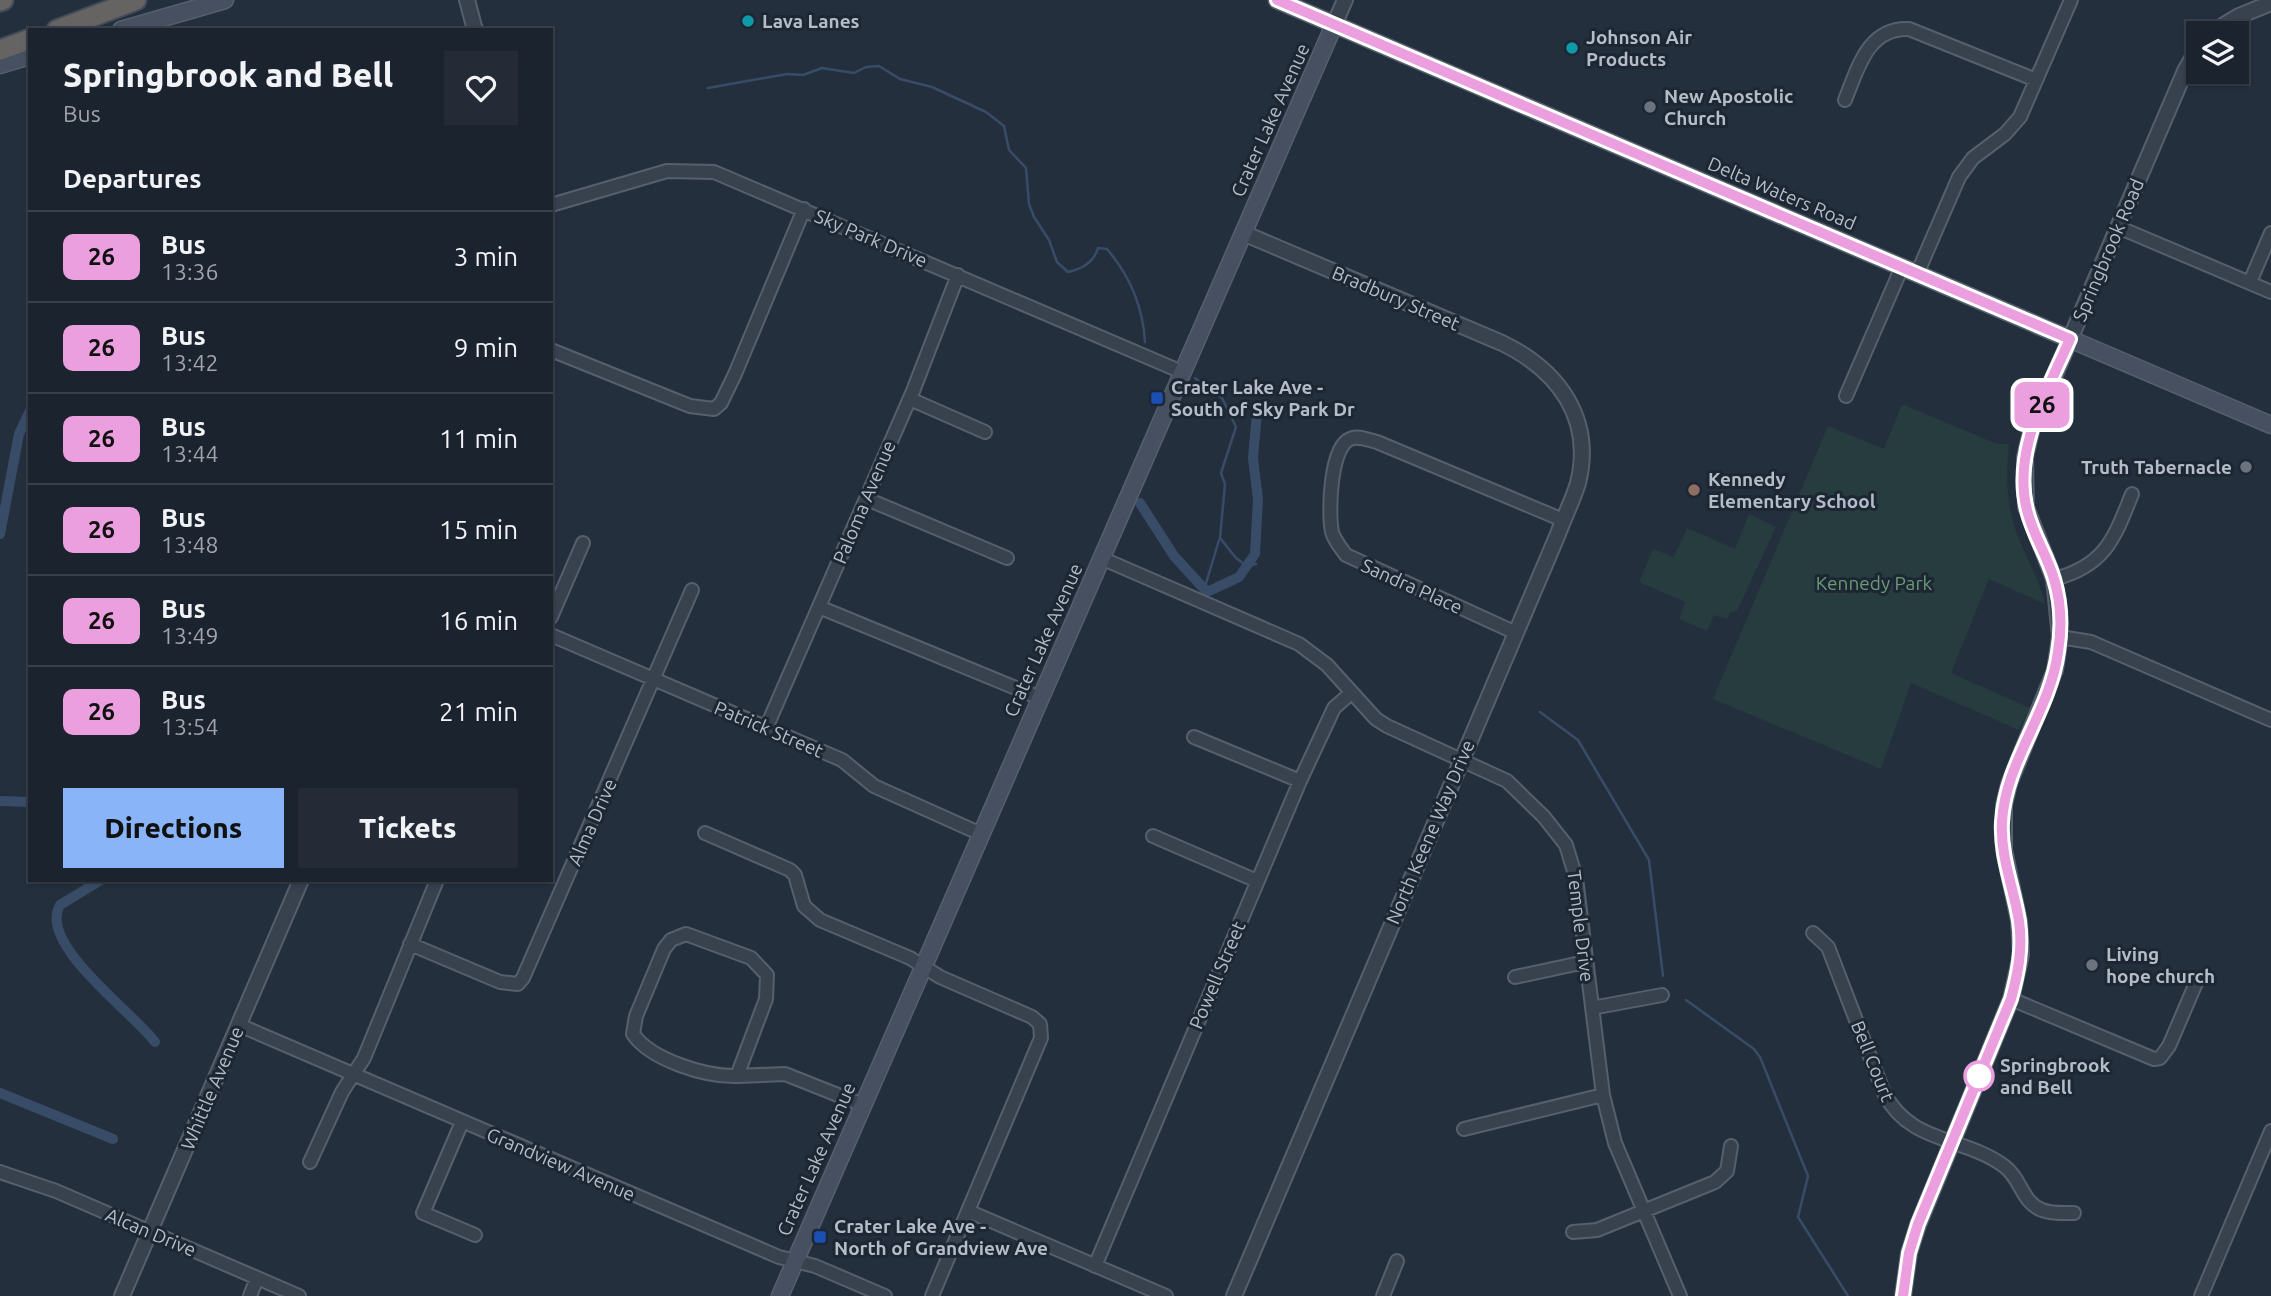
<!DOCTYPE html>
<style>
:root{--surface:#1b232e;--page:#242b36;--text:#f1f3f6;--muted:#a0a4aa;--line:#39404a;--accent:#8ab4f8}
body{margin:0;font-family:Ubuntu,sans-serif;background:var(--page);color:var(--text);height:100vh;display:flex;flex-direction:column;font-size:26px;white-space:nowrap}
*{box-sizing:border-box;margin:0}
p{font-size:23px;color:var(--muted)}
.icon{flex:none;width:38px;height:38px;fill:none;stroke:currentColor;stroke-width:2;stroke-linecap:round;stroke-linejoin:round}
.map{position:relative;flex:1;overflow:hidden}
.sheet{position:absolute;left:28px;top:28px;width:525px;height:854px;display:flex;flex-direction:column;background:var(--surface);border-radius:0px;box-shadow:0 2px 5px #0004,0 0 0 2px var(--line)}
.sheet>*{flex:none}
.badge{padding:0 14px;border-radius:10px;font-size:24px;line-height:46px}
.fabs{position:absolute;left:2186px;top:21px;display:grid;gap:14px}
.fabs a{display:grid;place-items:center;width:63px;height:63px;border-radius:0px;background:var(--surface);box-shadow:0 2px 5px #0004,0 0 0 2px var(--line);font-size:35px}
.map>.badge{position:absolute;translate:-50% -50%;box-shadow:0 0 0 4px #fff}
h2{padding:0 35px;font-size:26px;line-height:63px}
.round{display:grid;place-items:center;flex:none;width:74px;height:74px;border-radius:0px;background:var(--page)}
.head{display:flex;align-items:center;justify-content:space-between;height:119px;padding:0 35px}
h1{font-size:33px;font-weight:800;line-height:52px}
.button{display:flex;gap:14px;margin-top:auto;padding:14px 35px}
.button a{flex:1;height:80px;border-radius:0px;background:var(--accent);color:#111;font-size:28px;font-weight:800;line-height:80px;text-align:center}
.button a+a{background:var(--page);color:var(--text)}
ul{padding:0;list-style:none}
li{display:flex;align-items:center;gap:21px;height:91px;padding:0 35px;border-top:2px solid var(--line)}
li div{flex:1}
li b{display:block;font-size:26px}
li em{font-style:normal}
li .badge{min-width:77px;font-weight:700;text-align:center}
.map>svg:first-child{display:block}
.green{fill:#263c3f}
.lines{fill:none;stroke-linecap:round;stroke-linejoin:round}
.stream{stroke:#394c67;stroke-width:2.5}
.canal{stroke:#394c67;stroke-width:10}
.minor-casing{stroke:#565f6c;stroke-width:16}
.tertiary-casing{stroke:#565f6c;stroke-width:18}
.secondary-casing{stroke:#565f6c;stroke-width:19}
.trunk-casing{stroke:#434c59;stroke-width:23}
.minor{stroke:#38414e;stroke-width:12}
.tertiary{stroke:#38414e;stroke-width:14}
.secondary{stroke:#465061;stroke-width:16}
.trunk{stroke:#656462;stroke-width:19}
.line-casing{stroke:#fff;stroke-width:16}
.line{stroke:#eb9fde;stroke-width:10}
.culture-dot{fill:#0f9aa8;stroke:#1d2633;stroke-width:2.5}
.worship-dot{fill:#6b7280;stroke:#1d2633;stroke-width:2.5}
.transit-dot{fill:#1a4fb4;stroke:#1d2633;stroke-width:2.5}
.education-dot{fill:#8d6e63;stroke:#1d2633;stroke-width:2.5}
.stop-dot{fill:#fff;stroke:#eb9fde;stroke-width:3.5}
.labels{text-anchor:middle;stroke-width:6;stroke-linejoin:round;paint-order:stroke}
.poi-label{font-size:19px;font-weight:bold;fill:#b4bcc9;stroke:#1d2633;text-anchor:start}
.street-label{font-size:19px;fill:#b4bcc9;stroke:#1d2633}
.park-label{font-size:19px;fill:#6b9a76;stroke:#1d2633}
.stop-label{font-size:19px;font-weight:bold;fill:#b4bcc9;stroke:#1d2633;text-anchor:start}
</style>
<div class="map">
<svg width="2271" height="1296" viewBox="0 0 2271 1296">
<rect width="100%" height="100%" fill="#242f3e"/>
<!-- green -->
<path class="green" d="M1902,404L1997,444H2009C2006,474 2006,503 2016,532C2025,556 2040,580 2045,604L1989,579L1951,673L2030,708L2019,730L1911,683L1881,769L1713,699L1828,426L1884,449Z
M1749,514L1776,527L1737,611L1730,612L1727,619L1714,615L1707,631L1679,619L1685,602L1639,582L1653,549L1674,557L1687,528L1735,549Z"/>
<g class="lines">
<!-- stream -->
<path class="stream" d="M708,88L787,74L803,75L822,68L854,73L866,67L879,66L900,79L932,87L986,112L1004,126L1009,150L1026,168L1029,204L1034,217L1049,240L1057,262L1068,272C1082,269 1094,262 1098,248L1107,249C1130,276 1143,307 1145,342
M1195,378L1222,398L1236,427L1221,473L1225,484L1220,538L1236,558L1247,566L1256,564
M1204,590L1219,540
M1540,712L1578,740L1649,860L1663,976
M1686,1000L1754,1049L1760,1057L1808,1176L1798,1217L1848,1296"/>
<!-- canal -->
<path class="canal" d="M1140,503L1174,556L1207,592L1239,577L1255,554L1258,499L1253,458L1257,413
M0,534L19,434L30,411
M0,801L30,802
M101,880L60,905C37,944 134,1013 155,1042
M0,1093L113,1139"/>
<defs>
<path id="minor" d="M1845,100C1858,68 1868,27 1909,29L2036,80
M551,205L667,171L714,172L1182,372
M2118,227L2271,292
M1917,274L1959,177L1973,158L2005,134L2020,117L2071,0
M2250,282L2271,233
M551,350L690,406L714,409L721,403L735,374L804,209
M1846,396L1902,267
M910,399L985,432
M867,499L1007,558
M1101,558L1299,644L1327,665L1376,719L1387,726L1507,781L1544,817L1566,845L1576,878L1603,1095L1615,1143L1680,1296
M2054,579C2105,566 2114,539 2132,494
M819,607L1040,698
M551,617L583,543
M1516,633L1346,555C1341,548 1334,540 1332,532C1328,513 1330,447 1350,439C1358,435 1368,440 1377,442L1563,520
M551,635L842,760L874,786L981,834
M2060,637L2091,642L2271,720
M766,728L913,391L958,275
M1194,737L1300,781
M705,833L790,870L795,875L804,906L820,920L910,958L940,977L1032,1017L1040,1024L1041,1038L932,1296
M1153,836L1257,881
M1813,933L1828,947L1884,1093C1910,1144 1963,1136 2004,1166C2021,1178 2022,1203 2042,1210C2052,1214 2063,1213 2074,1213
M686,934L751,958L767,975L766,999L737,1076C706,1077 651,1060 633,1034L636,1016L664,949L671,940Z
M410,944L500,982L518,984L523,978L692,590
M1515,977L1585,962
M2011,999L2154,1059L2160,1058L2169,1046L2196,983
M1592,1008L1662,995
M239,1025L779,1257L815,1266L885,1296
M737,1076L785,1074L863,1105
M462,1122L423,1213L475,1235
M1464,1129L1603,1095
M310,1162L342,1092L364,1058L437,880
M0,1172L56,1191L299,1296
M968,1211L1166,1296
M1573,1232L1597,1230L1715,1182L1727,1171L1731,1146
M1095,1266L1300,781L1334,708L1351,693
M250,1296L257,1278
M1383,1296L1397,1261
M2201,1296L2271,1131"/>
<path id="tertiary" d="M467,0L475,30
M1334,25L1345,0
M2211,33L2239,16L2271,3
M122,1296L301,880
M1234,1296L1558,534C1564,517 1573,500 1578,483C1594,418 1558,370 1502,343L1243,233
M1903,1296L1909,1253L1918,1225L2011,999L2021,955L2019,921L2004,850V805L2009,784L2055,670L2060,637L2054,579L2026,507L2025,457L2032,428L2185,71L2198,48"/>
<path id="secondary" d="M1277,0L2271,425
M121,30L225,0
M0,65L30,56
M780,1296L1334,25"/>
<path id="trunk" d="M0,1L3,0
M57,30L136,0
M0,50L30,39"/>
</defs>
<!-- minor casing -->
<use href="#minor" class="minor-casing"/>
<!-- tertiary casing -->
<use href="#tertiary" class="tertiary-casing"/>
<!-- secondary casing -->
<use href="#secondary" class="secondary-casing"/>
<!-- trunk casing -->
<use href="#trunk" class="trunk-casing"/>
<!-- minor -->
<use href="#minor" class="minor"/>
<!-- tertiary -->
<use href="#tertiary" class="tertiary"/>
<!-- secondary -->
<use href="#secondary" class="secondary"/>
<!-- trunk -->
<use href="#trunk" class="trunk"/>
</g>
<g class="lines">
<defs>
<path id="line" d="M1277,0L2070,339C2047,392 2012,451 2027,510C2033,535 2047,555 2054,579C2061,602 2062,628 2058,652C2050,712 2005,762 2002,822C2000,856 2014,889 2019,921C2023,949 2018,973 2011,999L1918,1224L1909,1253L1903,1296"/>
</defs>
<!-- line casing -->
<use href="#line" class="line-casing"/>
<!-- line -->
<use href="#line" class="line"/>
</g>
<!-- markers -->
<g class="culture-dot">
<circle cx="748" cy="21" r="7"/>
<circle cx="1572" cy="48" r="7"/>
</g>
<g class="worship-dot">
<circle cx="1650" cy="107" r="7"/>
<circle cx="2246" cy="467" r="7"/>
<circle cx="2092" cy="965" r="7"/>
</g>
<g class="transit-dot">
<rect x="1150" y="391" width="14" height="14" rx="3.5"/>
<rect x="813" y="1230" width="14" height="14" rx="3.5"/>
</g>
<circle class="education-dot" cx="1694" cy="490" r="7"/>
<circle class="stop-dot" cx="1979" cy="1076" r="14"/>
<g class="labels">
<!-- poi labels -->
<g class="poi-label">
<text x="762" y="28">Lava Lanes</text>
<text x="1586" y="44">Johnson Air<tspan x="1586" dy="22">Products</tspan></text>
<text x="1664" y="103">New Apostolic<tspan x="1664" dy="22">Church</tspan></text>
<text x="1171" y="394">Crater Lake Ave -<tspan x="1171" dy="22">South of Sky Park Dr</tspan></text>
<text x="2232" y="474" text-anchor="end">Truth Tabernacle</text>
<text x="1708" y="486">Kennedy<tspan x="1708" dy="22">Elementary School</tspan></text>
<text x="2106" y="961">Living<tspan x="2106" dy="22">hope church</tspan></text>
<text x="834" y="1233">Crater Lake Ave -<tspan x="834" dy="22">North of Grandview Ave</tspan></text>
</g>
<!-- street labels -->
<g class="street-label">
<text transform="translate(1270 120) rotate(-66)" y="7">Crater Lake Avenue</text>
<text transform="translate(1782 193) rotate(23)" y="7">Delta Waters Road</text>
<text transform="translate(871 238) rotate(23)" y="7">Sky Park Drive</text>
<text transform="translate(2108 250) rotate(-67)" y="7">Springbrook Road</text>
<text transform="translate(1396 298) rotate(23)" y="7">Bradbury Street</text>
<text transform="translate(864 502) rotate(-67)" y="7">Paloma Avenue</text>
<text transform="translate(1412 586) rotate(24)" y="7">Sandra Place</text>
<text transform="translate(1043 640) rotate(-66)" y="7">Crater Lake Avenue</text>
<text transform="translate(769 729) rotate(23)" y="7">Patrick Street</text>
<text transform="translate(592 822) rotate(-66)" y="7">Alma Drive</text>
<text transform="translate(1430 832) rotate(-67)" y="7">North Keene Way Drive</text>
<text transform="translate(1581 926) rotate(83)" y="7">Temple Drive</text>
<text transform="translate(1217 975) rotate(-67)" y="7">Powell Street</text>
<text transform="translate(1873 1061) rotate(68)" y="7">Bell Court</text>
<text transform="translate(212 1088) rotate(-67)" y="7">Whittle Avenue</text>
<text transform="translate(816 1159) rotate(-66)" y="7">Crater Lake Avenue</text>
<text transform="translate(561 1164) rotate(23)" y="7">Grandview Avenue</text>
<text transform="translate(151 1232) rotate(23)" y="7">Alcan Drive</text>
</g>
<!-- park labels -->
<g class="park-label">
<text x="1874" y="590">Kennedy Park</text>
</g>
<!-- stop labels -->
<g class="stop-label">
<text x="2000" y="1072">Springbrook<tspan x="2000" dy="22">and Bell</tspan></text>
</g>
</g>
</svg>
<div class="fabs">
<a><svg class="icon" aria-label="layers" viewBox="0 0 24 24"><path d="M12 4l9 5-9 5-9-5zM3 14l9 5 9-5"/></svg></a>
</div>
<b class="badge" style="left:2042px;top:405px;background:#eb9fde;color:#111">26</b>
<section class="sheet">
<div class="head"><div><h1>Springbrook and Bell</h1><p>Bus</p></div><a class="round"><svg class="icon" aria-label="heart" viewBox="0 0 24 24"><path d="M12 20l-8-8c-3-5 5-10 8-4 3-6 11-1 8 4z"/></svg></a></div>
<h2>Departures</h2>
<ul>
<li><span class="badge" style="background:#eb9fde;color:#111">26</span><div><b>Bus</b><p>13:36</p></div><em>3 min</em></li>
<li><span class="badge" style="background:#eb9fde;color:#111">26</span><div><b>Bus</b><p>13:42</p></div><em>9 min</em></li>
<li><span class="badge" style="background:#eb9fde;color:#111">26</span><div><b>Bus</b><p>13:44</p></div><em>11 min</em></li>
<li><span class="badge" style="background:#eb9fde;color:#111">26</span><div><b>Bus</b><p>13:48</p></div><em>15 min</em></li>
<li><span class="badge" style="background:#eb9fde;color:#111">26</span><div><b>Bus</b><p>13:49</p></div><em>16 min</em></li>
<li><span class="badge" style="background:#eb9fde;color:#111">26</span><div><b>Bus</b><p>13:54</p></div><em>21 min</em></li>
</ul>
<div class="button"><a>Directions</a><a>Tickets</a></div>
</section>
</div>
